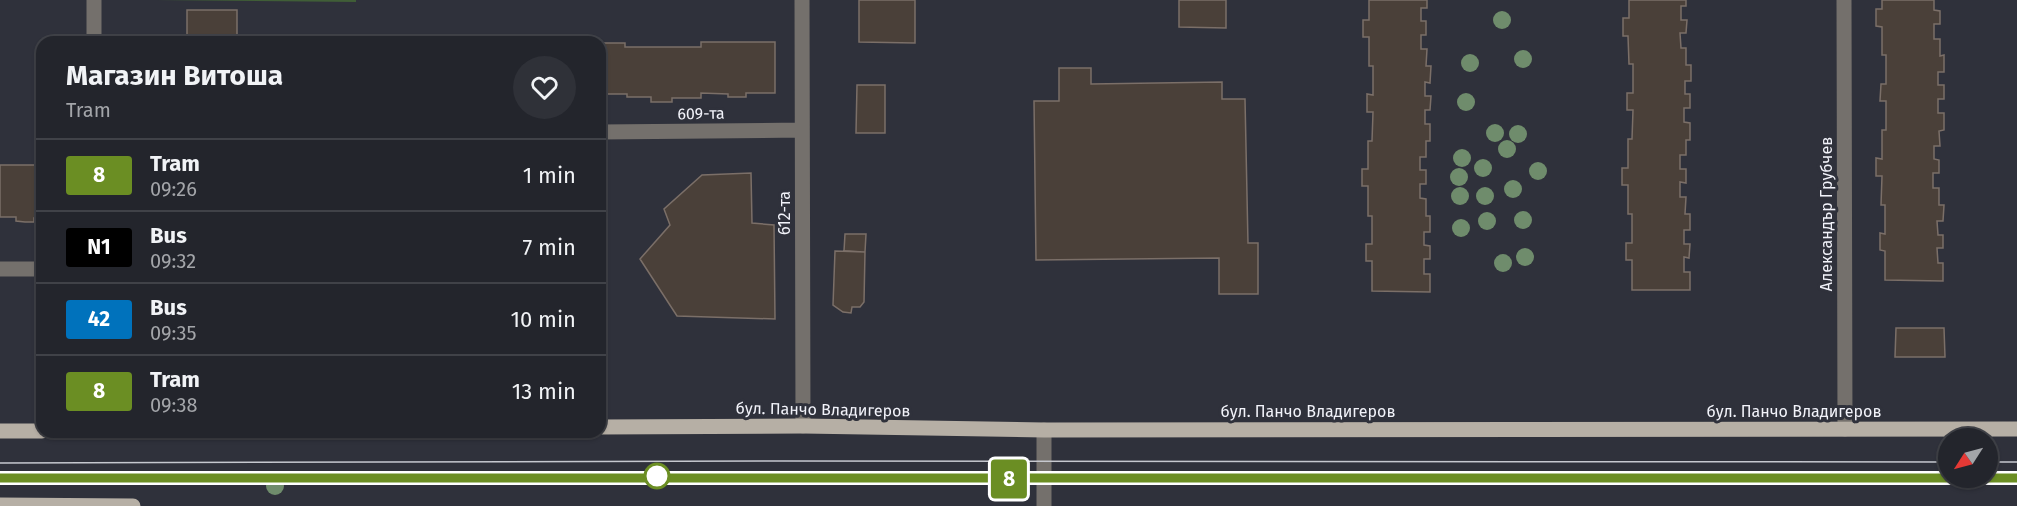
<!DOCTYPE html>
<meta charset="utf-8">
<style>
:root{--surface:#23252c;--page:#2f3138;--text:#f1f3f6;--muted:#a3a5a9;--line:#404248}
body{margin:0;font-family:"Fira Sans",sans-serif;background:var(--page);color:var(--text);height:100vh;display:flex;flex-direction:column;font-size:22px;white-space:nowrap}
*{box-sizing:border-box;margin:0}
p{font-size:20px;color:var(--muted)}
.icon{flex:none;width:33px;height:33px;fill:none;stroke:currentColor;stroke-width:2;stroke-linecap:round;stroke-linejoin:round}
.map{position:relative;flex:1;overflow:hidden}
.sheet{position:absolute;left:36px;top:36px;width:570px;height:402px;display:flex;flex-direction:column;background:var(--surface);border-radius:18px;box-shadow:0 2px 4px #0004,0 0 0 2px var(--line)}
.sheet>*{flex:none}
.badge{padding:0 12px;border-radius:4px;font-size:21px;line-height:39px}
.needle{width:39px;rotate:234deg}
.tools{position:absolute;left:1938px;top:428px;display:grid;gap:12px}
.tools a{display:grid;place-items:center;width:60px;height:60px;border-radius:50%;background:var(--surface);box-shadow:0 2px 4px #0004,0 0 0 2px var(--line);font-size:30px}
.map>.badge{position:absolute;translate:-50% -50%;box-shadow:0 0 0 3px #fff}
.round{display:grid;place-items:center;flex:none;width:63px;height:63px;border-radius:32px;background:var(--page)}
.overview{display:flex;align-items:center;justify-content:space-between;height:102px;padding:0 30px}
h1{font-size:28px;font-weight:700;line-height:45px}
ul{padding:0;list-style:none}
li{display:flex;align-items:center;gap:18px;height:72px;padding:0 30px;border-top:2px solid var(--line)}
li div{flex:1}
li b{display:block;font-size:22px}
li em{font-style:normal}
li .badge{min-width:66px;font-weight:700;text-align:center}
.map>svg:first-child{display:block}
.green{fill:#405e37}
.building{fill:#4a4039;stroke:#7b6f68;stroke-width:1.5}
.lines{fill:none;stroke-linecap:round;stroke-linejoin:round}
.minor{stroke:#74706c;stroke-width:15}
.major{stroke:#b6afa5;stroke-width:15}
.tram{stroke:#c6c8cf;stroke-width:1.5}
.tree{fill:#6f8c6c}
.line-casing{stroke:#fff;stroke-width:14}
.line{stroke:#6b8e23;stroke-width:9}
.stop-dot{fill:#fff;stroke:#6b8e23;stroke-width:3}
.labels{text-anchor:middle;stroke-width:6;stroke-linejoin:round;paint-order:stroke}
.street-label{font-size:16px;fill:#f2f3fa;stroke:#2f313b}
</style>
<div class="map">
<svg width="2017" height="506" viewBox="0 0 2017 506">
<rect width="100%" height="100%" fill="#2f313b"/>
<!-- green -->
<path class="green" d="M156,0H356V2Z"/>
<!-- building -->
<path class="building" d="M859,0H915V43L859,42Z
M1179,0H1226V28L1179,27Z
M1369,0H1427V8H1421V21H1426V35H1421V49H1427L1426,66H1431L1430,83L1425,82V96H1431L1430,110H1425V124H1430V141H1426V157H1420V170H1426V184H1420V198L1426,199V216H1430V232H1424V245L1430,246V259H1424V274H1430V292L1372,291V261H1366V244H1372V216H1368V186H1362V169H1368V141H1372L1373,112H1367V94L1373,95V66H1369V37H1363V20H1369Z
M1629,0H1686V6H1681V20H1687L1686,33H1680L1681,48H1686V65H1691V81H1685V94H1690V108H1684V122L1690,123V140H1686V155H1680V169H1686V183L1680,182V197H1686L1685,214H1690V230H1684V244H1690L1689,258L1684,257V272H1690V290H1632V260H1626V243H1632V214H1628V185H1622V168H1628V139H1632L1633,110H1627V93H1633V64H1629L1628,36H1623V18H1629Z
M1882,0H1934V10L1940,11V24H1934V39H1940V56L1944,55V72H1938V85H1944V99H1938V113H1944V130L1939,131L1940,146H1934V159L1939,160V173H1933V188H1939V205H1944L1943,221H1937L1938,235H1943V248H1937L1938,263H1943V281L1885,280V251L1880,250V233L1885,234V205H1881L1882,176H1876V158L1882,159V130H1886V101H1880L1881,84H1886V55H1882V27L1876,26V9H1882Z
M187,10H237V39L187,38Z
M701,42H775V93H746V97H728V94L701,93V98H672V102H651V97H627V94H600V43H625V47H701Z
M1059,68H1091V84L1222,82V99H1245L1248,243H1258V294H1219V258L1036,260L1034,101H1059Z
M857,85H885V133H856Z
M0,165H42V217L34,218V222H25L16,221V217H0Z
M751,173L752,223L774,225L775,319L677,316L640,259L670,225L664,209L702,175Z
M845,234H866L865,252L844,251Z
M835,251L865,252L864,302L860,307H852L851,313L843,312L833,305Z
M1896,328H1944L1945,357H1895Z"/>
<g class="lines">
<!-- minor -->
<path class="minor" d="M94,0V42
M802,0L803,426
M1844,0L1845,429
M600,132L802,130
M0,269H42
M1044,506V430"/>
<!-- major -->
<path class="major" d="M600,427L803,426L1044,430L2017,429
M0,431H42
M0,505L133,506"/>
<!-- tram -->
<path class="tram" d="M1988,462H2017
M0,463L782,461L1948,462
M0,478H2017"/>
</g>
<!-- trees -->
<g class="tree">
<circle cx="1502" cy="20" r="9"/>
<circle cx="1523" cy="59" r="9"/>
<circle cx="1470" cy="63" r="9"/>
<circle cx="1466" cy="102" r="9"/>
<circle cx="1495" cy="133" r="9"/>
<circle cx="1518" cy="134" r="9"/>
<circle cx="1507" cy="149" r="9"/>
<circle cx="1462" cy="158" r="9"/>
<circle cx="1483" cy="168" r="9"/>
<circle cx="1538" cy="171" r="9"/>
<circle cx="1459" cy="177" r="9"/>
<circle cx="1513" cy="189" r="9"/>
<circle cx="1460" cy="196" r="9"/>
<circle cx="1485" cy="196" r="9"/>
<circle cx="1523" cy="220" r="9"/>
<circle cx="1487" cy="221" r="9"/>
<circle cx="1461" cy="228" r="9"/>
<circle cx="1525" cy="257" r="9"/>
<circle cx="1503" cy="263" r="9"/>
<circle cx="275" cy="486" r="9"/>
</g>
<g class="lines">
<defs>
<path id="line" d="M0,478H2017"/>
</defs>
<!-- line casing -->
<use href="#line" class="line-casing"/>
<!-- line -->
<use href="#line" class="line"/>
</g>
<!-- markers -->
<circle class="stop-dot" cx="657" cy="476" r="12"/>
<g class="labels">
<!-- street labels -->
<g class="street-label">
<text transform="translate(701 113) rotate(-1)" y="6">609-та</text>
<text transform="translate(784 213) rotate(-90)" y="6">612-та</text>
<text transform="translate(1826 214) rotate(-90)" y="6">Александър Грубчев</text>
<text transform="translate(823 409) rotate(1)" y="6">бул. Панчо Владигеров</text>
<text x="1308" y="417">бул. Панчо Владигеров</text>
<text x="1794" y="417">бул. Панчо Владигеров</text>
</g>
</g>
</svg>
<div class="tools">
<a><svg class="needle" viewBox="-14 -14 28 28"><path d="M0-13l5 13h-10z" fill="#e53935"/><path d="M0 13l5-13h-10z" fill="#a3a5a9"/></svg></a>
</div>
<b class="badge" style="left:1009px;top:479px;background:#6b8e23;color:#fff">8</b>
<section class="sheet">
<div class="overview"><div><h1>Магазин Витоша</h1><p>Tram</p></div><a class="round"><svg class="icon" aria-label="heart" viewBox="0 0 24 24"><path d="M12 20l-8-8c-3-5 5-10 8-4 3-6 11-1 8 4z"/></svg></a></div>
<ul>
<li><span class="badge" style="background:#6b8e23;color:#fff">8</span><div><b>Tram</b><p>09:26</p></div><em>1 min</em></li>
<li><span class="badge" style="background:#000;color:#fff">N1</span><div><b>Bus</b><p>09:32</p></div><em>7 min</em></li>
<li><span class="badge" style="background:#0072bc;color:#fff">42</span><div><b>Bus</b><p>09:35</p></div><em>10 min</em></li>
<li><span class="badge" style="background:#6b8e23;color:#fff">8</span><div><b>Tram</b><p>09:38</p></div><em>13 min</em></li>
</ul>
</section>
</div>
